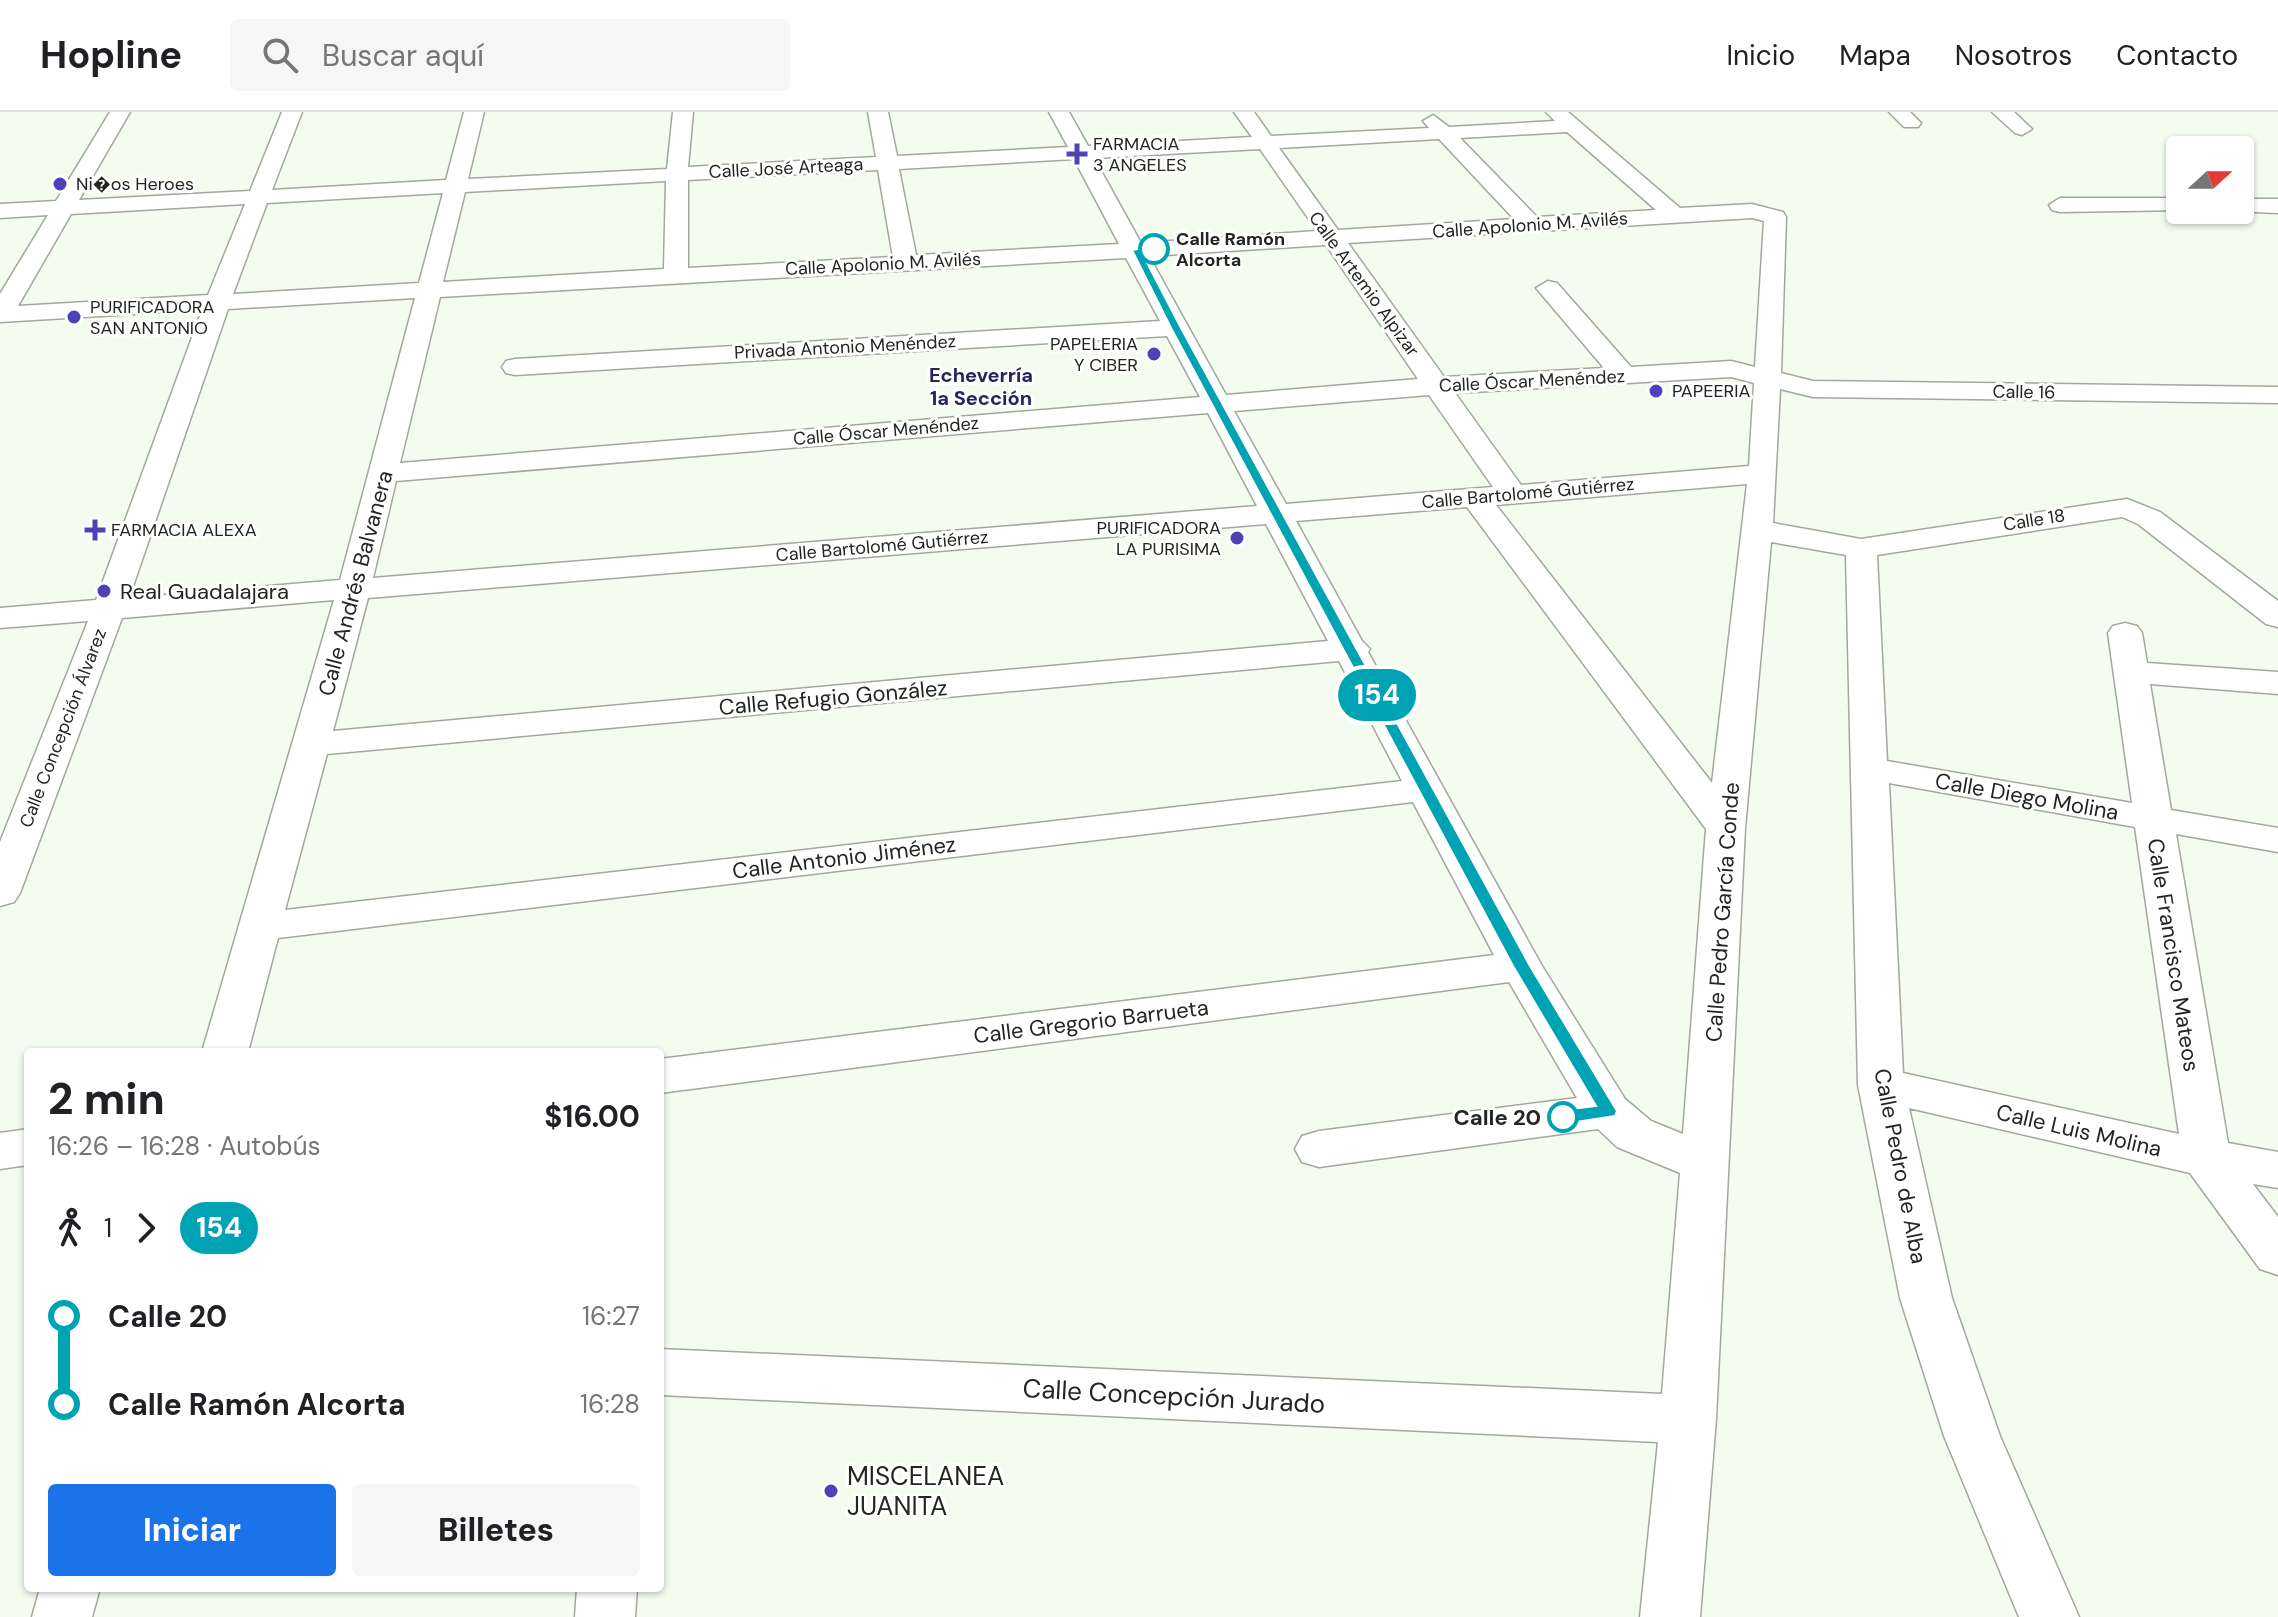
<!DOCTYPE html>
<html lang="es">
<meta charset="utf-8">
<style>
:root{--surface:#fff;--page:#f6f6f6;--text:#202124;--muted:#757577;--line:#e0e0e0;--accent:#1a73e8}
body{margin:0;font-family:"DM Sans",sans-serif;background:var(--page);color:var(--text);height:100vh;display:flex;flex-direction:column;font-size:30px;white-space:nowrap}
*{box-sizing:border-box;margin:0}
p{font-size:26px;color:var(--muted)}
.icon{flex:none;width:44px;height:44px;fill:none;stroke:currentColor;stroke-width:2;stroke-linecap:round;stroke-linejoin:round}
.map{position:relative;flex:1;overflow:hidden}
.drawer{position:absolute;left:24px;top:936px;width:640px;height:544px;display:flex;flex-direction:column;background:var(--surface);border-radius:8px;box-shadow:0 2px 6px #0004}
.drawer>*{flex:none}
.badge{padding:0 16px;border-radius:26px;font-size:28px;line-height:52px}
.needle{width:52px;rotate:69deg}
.tools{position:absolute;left:2166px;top:24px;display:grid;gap:16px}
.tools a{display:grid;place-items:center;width:88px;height:88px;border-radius:8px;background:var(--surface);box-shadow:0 2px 6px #0004;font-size:40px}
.map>.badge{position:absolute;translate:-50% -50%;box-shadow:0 0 0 4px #fff}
.legs{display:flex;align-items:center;gap:12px;height:88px;padding:0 24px;font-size:26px}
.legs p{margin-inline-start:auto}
.headline{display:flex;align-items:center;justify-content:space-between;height:136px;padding:0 24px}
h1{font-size:44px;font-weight:800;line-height:60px}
.primary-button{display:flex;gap:16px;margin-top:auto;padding:16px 24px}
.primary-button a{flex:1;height:92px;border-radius:8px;background:var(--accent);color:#fff;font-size:32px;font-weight:800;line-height:92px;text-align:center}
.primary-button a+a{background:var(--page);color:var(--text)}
ul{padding:0 24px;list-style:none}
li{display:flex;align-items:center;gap:28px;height:88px;font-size:30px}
li i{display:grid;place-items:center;width:12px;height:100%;margin:0 10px;background:currentColor}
li i::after{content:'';width:20px;height:20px;margin:-10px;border:6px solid;border-radius:50%;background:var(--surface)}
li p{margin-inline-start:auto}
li:first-child i{background:linear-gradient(#0000 50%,currentColor 0)}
li:last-child i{background:linear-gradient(currentColor 50%,#0000 0)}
header{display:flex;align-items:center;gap:48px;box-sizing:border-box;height:112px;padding:0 40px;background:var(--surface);border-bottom:2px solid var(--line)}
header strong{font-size:38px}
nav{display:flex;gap:44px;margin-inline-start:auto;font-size:28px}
.search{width:560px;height:72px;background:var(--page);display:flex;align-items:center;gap:20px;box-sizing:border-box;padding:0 28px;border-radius:8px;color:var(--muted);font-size:30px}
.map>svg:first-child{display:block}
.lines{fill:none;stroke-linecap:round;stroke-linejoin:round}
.minor-casing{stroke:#a2a89d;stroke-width:3}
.minor{fill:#fff;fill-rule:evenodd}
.line-1{fill:#00a3b4;stroke:#fff;stroke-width:2}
.poi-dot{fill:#4f41b9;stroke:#fff;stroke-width:3}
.stop-1-dot{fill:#fff;stroke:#00a3b4;stroke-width:4}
.labels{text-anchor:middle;stroke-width:6;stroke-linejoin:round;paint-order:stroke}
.far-poi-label{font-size:18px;fill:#222520;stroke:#fff;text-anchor:start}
.far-street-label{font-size:18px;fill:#222520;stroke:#fff}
.far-stop-label{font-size:18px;font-weight:bold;fill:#222520;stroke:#fff;text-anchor:start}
.far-neighbourhood-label{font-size:20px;font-weight:bold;fill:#28235d;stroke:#fff}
.street-label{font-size:22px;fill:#222520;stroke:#fff}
.poi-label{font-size:22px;fill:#222520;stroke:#fff;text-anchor:start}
.stop-label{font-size:22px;font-weight:bold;fill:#222520;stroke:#fff;text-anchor:end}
.near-street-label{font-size:26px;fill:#222520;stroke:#fff}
.near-poi-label{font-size:26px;fill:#222520;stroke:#fff;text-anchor:start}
</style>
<header>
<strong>Hopline</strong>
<div class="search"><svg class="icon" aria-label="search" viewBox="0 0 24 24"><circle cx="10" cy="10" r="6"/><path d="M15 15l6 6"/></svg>Buscar aquí</div>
<nav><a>Inicio</a><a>Mapa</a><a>Nosotros</a><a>Contacto</a></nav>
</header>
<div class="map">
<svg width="2278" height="1505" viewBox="0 0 2278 1505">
<rect width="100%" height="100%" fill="#f4fbef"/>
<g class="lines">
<defs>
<path id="minor" d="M110,0H130L79,88L250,79L282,0H302L272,78L446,68L464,0H484L468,67L667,57L673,0H693L688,55L876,45L868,0H888L897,44L1068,35L1049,0H1069L1088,34L1252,25L1234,0H1254L1271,24L1429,16L1423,9L1433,3L1449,15L1555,9L1546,0H1568L1680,96L1752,92L1783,100L1786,105L1781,261L1813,269L2278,275V291L1813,285L1780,277L1773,411L1861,427L2127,387L2160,400L2278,489V515L2266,512L2138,412L2122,405L1877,443L1887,649L2132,691L2108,521L2113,514L2125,511L2137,514L2142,521L2147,551L2278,560V582L2150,572L2171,698L2278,716V740L2176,722L2228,1031L2278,1040V1076L2253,1072L2278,1105V1163L2260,1157L2190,1061L1909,996L1952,1186L2000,1324L2079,1505H2019L1944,1324L1900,1186L1858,973L1846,443L1771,430L1745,716L1716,1307L1700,1505H1640L1658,1330L660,1283V1237L1662,1282L1680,1061L1617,1035L1598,1017L1319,1055L1302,1050L1295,1037L1302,1024L1319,1019L1577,986L1509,870L660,981V947L1494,843L1413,690L278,826L248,940H202L334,488L122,506L20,781L14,790L0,794V730L88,509L0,516V496L96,488L202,198L0,210V182L48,103L0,106V92L56,89ZM1567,20L1656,98L1537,105L1460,26ZM1439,27L1514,107L1338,118L1279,36ZM1260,37L1317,119L1141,131L1094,46ZM1074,47L1119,132L916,143L899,57ZM878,58L893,145L688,156V68ZM666,69L664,157L443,170L465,80ZM443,81L419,171L233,182L267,91ZM245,92L208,183L18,194L71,102ZM1752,106L1764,109L1755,255L1731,249L1631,255L1557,171L1548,169L1536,176L1604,256L1444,265L1348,131ZM1326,133L1418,267L1226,283L1149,144ZM1126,146L1160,209L515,247L506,249L502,255L506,261L515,263L1167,224L1200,285L400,351L440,185ZM415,186L340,468L129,486L228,197ZM1731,265L1754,271L1749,354L1521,373L1455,281ZM1429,283L1493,375L1286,392L1234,299ZM1208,301L1257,394L373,466L396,369ZM1747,372L1712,671L1496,393ZM1467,395L1706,717L1683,1022L1651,1009L1625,987L1542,854L1368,540L1370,537L1362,529L1296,409ZM1266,412L1328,529L333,619L368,486ZM1339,549L1402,669L285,798L327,642ZM1889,671L2135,715L2179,1022L1903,961Z
M1889,0H1910L1921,11L1918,15H1904Z
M1992,0H2014L2032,17L2022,23L2015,21Z
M2060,86H2180V98H2186L2060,100L2052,98L2049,93Z
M2240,87H2278V101L2232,99L2240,98Z
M28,1017V1053L0,1057V1021Z
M40,1476H100L92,1505H32Z
M577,1476H637L635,1505H575Z"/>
</defs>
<!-- minor casing -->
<use href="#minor" class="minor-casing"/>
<!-- minor -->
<use href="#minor" class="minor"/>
</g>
<!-- line-1 -->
<path class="line-1" d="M1154,134L1157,139L1142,141L1181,216L1530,854L1617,999L1615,1004L1563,1012L1553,1005L1563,998L1596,994L1513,854L1171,216L1132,138Z"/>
<!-- markers -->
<g class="poi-dot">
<path d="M1073 30h8v8h8v8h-8v8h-8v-8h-8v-8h8z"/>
<circle cx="60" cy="72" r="8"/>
<circle cx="74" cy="205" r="8"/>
<circle cx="1154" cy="242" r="8"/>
<circle cx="1656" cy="279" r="8"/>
<path d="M91 406h8v8h8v8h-8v8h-8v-8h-8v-8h8z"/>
<circle cx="1237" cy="426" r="8"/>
<circle cx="104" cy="479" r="8"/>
<circle cx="831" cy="1379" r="8"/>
</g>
<g class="stop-1-dot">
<circle cx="1154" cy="137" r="14"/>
<circle cx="1563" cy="1005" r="14"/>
</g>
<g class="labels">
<!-- far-poi labels -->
<g class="far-poi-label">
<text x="1093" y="38">FARMACIA<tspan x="1093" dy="21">3 ANGELES</tspan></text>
<text x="76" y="78">Ni�os Heroes</text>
<text x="90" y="201">PURIFICADORA<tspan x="90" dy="21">SAN ANTONIO</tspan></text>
<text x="1138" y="238" text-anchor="end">PAPELERIA<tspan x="1138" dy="21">Y CIBER</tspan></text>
<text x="1672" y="285">PAPEERIA</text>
<text x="1221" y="422" text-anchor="end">PURIFICADORA<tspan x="1221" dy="21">LA PURISIMA</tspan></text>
<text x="111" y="424">FARMACIA ALEXA</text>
</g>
<!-- far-street labels -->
<g class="far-street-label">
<text transform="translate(786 56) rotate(-3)" y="6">Calle José Arteaga</text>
<text transform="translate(1530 113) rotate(-4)" y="6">Calle Apolonio M. Avilés</text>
<text transform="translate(883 152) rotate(-3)" y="6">Calle Apolonio M. Avilés</text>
<text transform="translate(1364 172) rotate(54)" y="6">Calle Artemio Alpizar</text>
<text transform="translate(845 235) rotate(-3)" y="6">Privada Antonio Menéndez</text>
<text transform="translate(1532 269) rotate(-3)" y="6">Calle Óscar Menéndez</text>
<text transform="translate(2024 280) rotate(1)" y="6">Calle 16</text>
<text transform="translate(886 319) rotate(-5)" y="6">Calle Óscar Menéndez</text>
<text transform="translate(1528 381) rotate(-5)" y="6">Calle Bartolomé Gutiérrez</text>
<text transform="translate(2034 408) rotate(-9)" y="6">Calle 18</text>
<text transform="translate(882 434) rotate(-5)" y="6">Calle Bartolomé Gutiérrez</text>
<text transform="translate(63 616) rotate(-69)" y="6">Calle Concepción Álvarez</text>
</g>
<!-- far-stop labels -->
<g class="far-stop-label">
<text x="1176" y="133">Calle Ramón<tspan x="1176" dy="21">Alcorta</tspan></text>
</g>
<!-- far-neighbourhood labels -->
<g class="far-neighbourhood-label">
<text x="981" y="270">Echeverría<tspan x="981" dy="23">1a Sección</tspan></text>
</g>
<!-- street labels -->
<g class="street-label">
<text transform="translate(355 471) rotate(-75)" y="8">Calle Andrés Balvanera</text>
<text transform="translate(833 585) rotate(-5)" y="8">Calle Refugio González</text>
<text transform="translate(2027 684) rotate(10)" y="8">Calle Diego Molina</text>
<text transform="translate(844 745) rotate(-7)" y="8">Calle Antonio Jiménez</text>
<text transform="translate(1722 800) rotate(-86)" y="8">Calle Pedro García Conde</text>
<text transform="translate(2174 843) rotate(81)" y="8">Calle Francisco Mateos</text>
<text transform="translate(1091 909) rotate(-7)" y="8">Calle Gregorio Barrueta</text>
<text transform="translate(2079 1018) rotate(13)" y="8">Calle Luis Molina</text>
<text transform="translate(1901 1054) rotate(79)" y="8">Calle Pedro de Alba</text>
</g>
<!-- poi labels -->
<g class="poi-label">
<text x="120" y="487">Real Guadalajara</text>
</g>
<!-- stop labels -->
<g class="stop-label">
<text x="1541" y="1013">Calle 20</text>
</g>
<!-- near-street labels -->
<g class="near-street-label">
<text transform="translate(1174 1284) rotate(3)" y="9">Calle Concepción Jurado</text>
</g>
<!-- near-poi labels -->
<g class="near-poi-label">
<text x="847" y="1373">MISCELANEA<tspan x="847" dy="30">JUANITA</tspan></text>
</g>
</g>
</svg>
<div class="tools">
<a><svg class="needle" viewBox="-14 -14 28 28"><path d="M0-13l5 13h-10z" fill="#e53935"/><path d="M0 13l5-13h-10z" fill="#757577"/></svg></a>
</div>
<b class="badge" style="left:1377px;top:583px;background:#00a3b4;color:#fff">154</b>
<section class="drawer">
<div class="headline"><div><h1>2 min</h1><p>16:26 – 16:28 · Autobús</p></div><b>$16.00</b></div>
<div class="legs"><svg class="icon" aria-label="walk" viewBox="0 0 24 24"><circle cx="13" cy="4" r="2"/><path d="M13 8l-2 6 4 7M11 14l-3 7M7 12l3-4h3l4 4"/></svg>1<svg class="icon" aria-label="forward" viewBox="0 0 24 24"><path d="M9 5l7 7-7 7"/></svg><b class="badge" style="background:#00a3b4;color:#fff">154</b></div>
<ul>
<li><i style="color:#00a3b4"></i><b>Calle 20</b><p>16:27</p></li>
<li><i style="color:#00a3b4"></i><b>Calle Ramón Alcorta</b><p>16:28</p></li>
</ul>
<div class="primary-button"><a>Iniciar</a><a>Billetes</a></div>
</section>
</div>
